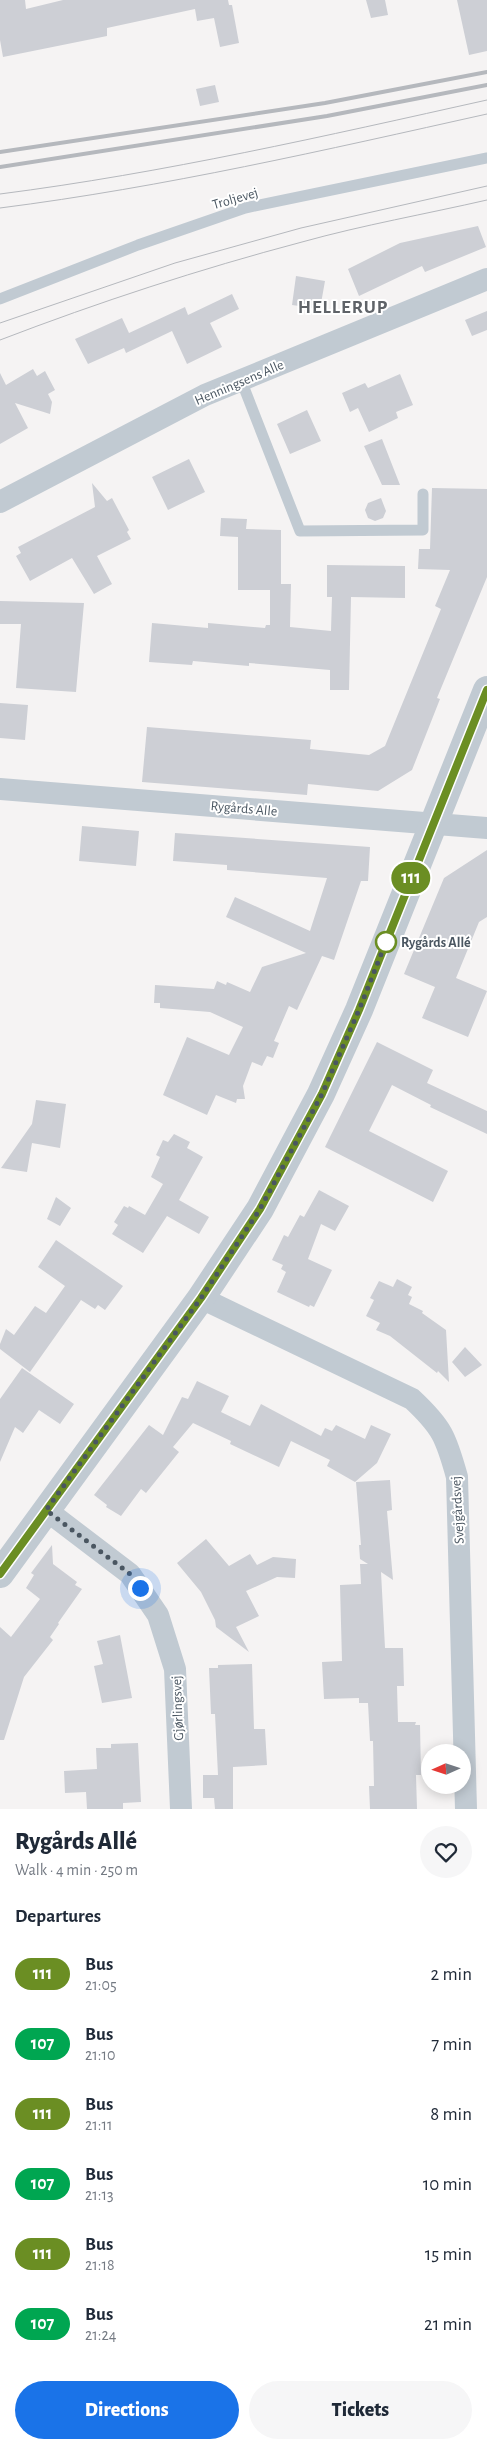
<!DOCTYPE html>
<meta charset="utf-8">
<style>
:root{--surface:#fff;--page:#f6f6f7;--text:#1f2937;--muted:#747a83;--accent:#1a73e8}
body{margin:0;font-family:"Alegreya Sans",sans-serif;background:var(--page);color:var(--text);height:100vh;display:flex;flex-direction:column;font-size:19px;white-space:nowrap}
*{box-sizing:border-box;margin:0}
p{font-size:16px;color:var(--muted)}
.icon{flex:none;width:28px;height:28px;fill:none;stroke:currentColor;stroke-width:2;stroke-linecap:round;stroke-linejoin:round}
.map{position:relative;height:1809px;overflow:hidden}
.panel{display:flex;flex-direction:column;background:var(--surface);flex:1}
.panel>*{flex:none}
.badge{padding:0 10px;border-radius:16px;font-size:18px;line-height:32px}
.needle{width:32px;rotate:267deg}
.tools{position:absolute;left:421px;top:1744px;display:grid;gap:10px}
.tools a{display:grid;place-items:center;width:50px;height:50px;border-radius:50%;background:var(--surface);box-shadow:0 2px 12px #0003;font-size:25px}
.you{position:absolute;width:25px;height:25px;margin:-12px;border:4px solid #fff;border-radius:50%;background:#1a73e8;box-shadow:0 0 0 8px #1a73e833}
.map>.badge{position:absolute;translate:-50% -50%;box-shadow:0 0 0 2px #fff}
h2{padding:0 15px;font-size:19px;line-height:45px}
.round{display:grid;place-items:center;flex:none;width:52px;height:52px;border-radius:26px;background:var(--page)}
.overview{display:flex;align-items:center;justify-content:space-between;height:85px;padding:0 15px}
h1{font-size:24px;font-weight:800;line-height:38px}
.button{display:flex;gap:10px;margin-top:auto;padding:10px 15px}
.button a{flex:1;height:58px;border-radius:30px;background:var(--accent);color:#fff;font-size:20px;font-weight:800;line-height:58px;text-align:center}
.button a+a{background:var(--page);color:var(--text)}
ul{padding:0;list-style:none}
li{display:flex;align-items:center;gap:15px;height:70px;padding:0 15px}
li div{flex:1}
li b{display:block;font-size:19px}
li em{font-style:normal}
li .badge{min-width:55px;font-weight:700;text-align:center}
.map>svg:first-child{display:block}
.building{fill:#cdcfd5}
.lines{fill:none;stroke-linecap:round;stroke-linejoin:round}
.service{stroke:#c1cad2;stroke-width:11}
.minor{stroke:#c1cad2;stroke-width:22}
.tertiary{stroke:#c1cad2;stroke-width:28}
.tram{stroke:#b5b8bd;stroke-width:1}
.rail{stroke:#b5b8bd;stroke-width:4}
.line-casing{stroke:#fff;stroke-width:11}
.line{stroke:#6b8e23;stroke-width:8}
.walk{stroke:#4a5661;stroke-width:5;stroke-dasharray:0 9}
.stop-dot{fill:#fff;stroke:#6b8e23;stroke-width:2.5}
.labels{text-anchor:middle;stroke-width:4;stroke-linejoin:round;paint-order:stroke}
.street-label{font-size:14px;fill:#4a5661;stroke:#fff}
.stop-label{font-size:14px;font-weight:bold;fill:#4a5661;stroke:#fff;text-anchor:start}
.district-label{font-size:19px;font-weight:bold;letter-spacing:1px;fill:#5f6368;stroke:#fff}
</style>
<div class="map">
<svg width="487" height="1809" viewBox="0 0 487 1809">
<rect width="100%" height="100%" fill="#f5f3f3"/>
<!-- building -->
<path class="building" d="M0,0H25L26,9L63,0H228L229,5H232L239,43L220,47L214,18L197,21L195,9L107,28V36L3,57L0,40Z
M366,0H385L388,15L371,18Z
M457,0H487V51L469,55Z
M215,85L219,102L200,106L196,89Z
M478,226L486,247L425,272L422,266L359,296L348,269L400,243Z
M296,276L325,281L320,309L292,305Z
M232,294L239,309L210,323L222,347L187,364L172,331L126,353L124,348L88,364L75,339L122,318L129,333L185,307L188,315Z
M487,311V330L472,336L465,320Z
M33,369L37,376L45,371L55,390L48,394L52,402L50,414L15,403L28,428L0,444V373L6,385Z
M400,374L413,405L396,412L398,418L369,432L358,408L350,412L342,393L365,383L368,388Z
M307,410L321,441L290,454L277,424Z
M382,439L400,485H382L364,446Z
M189,459L205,492L168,510L152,477Z
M92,483L107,501L112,498L129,530L127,532L131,539L97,556L112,584L94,594L72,558L30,581L16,556L21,553L18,547L95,507Z
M432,488L487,489V577L437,698L440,699L412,770L378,791L308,784L307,795L142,782L147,727L311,740L310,749L369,755L385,746L441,609L435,606L450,570L418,569L419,549H430Z
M381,498L386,511L383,518L375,521L368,518L365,510L368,503Z
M221,518L247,519L246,529L281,530V584H291L290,627L331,631L332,597H327V565L405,566V598L351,597L349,690H330V670L249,663V666L193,661L192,665L149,662L152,623L208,628V623L265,628L266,625H270V590H238V537L220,536Z
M0,601L84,603L76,692L16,688L21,624H0Z
M0,703L28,705L25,740L0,738Z
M82,826L139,831L136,866L79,861Z
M175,833L370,847L368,881H361L334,960L322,956L297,1010L289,1006L274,1041L279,1043L273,1058L267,1056L262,1066L252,1062L243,1086L245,1099H237L236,1103L216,1095L207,1115L163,1095L187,1037L229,1055L243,1027L210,1012L160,1008V1003H154L155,985L214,989L217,981L226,985L227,982L250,992L262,967L306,953L226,917L235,897L310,931L327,878L227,870V865L173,861Z
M487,850V917L479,922L456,978L487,991L468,1037L422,1018L435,987L404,974L444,878Z
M377,1042L433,1070L427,1083L487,1111V1134L430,1107L431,1105L392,1085L369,1131L448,1171L433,1202L325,1147Z
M36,1100L66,1104L60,1148L32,1143L27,1172L1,1168L32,1124Z
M174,1134L190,1142L187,1148L203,1157L179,1200L209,1217L199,1234L167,1216L143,1253L112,1234L118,1225L114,1222L124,1206L128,1208L129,1206L145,1215L163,1184L151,1177L160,1157L156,1155L163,1140L168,1142Z
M319,1190L349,1206L335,1231L321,1224L308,1259L332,1270L314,1307L310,1305L309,1307L277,1292L286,1272L281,1269L283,1265L272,1260L284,1235L288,1237L300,1215L304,1217Z
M56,1197L71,1208L60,1226L47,1219Z
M56,1240L123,1286L105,1310L98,1305L95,1309L81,1300L30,1372L0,1349V1344L6,1329L14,1335L35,1306L46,1313L65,1286L38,1267Z
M397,1279L412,1287L408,1295L412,1297L409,1304L423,1311L422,1313L446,1330L449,1382L438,1371L437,1373L390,1336L376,1330L380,1323L366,1316L374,1300L370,1298L379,1281L393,1287Z
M465,1347L482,1365L465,1377L452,1362Z
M22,1368L74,1404L60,1424L39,1410L23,1433L15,1427L0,1462V1399Z
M197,1381L229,1396L221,1412L250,1426L261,1404L321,1436L325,1428L332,1431L336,1425L365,1439L371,1425L391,1434L377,1463L355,1482L327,1466L330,1460L291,1441L279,1467L230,1444L231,1441L193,1423L173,1447L179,1452L146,1493L141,1489L121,1516L106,1507L107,1505L94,1495L149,1425L163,1435L182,1397L188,1399Z
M390,1480L392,1510L387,1511L393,1580L381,1572L385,1648H403L404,1686H397L398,1722H416L415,1725H420L421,1775H416L417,1809H370L369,1786H374L373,1741H370L368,1703H359V1698L324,1699L322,1662L342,1661L340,1585L361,1584L360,1564H368L360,1559L359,1545H361L356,1482Z
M206,1539L229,1566L250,1554L257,1565L273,1557L296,1559L295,1578L277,1577L246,1591L259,1616L236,1627L249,1652L216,1627L215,1620L201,1592L177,1563Z
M52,1545L53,1564L77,1582L75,1585L82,1589L58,1623L59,1624L50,1637L53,1640L24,1677L4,1740H0V1627L11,1637L40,1599L26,1588L34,1575L31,1573Z
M120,1635L132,1698L102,1703L94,1666L103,1664L97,1641Z
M252,1664L254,1729H265L267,1765L233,1767V1809H215L214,1798H203V1775H218L215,1714H211L209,1668H218V1665Z
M138,1743L141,1802L123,1803V1809H87L86,1792L65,1793L64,1771L97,1769L96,1748H111V1744Z"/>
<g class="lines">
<!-- service -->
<path class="service" d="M0,299L138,245L245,208L487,158
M241,380L300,531L423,530V494"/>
<!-- minor -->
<path class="minor" d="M0,502L205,395L487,279
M0,789L487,828
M201,1298L412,1399C442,1427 446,1437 457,1477L466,1809
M46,1510L130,1574L158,1615L175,1669L181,1809"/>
<!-- tertiary -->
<path class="tertiary" d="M0,1574L201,1298L260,1209L321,1094L359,1010L487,690"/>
<!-- tram -->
<path class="tram" d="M0,194C164,173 325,136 487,100
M0,208C165,187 325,150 487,114
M0,323L175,263L301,228L487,186
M0,340C99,302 200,269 302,242C363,225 426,214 487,200"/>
<!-- rail -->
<path class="rail" d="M0,152L325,103L487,72
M0,167L327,116L487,85"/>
</g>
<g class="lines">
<defs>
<path id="line" d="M0,1574L201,1298L260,1209L322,1094L359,1010L487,690"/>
</defs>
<!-- line casing -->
<use href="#line" class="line-casing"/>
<!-- line -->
<use href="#line" class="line"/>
<!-- walk -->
<path class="walk" d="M140,1588L130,1574L46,1510L201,1298L260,1209L322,1094L359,1010L386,942"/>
</g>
<!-- markers -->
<circle class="stop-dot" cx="386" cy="942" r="10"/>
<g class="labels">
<!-- street labels -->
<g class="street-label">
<text transform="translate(235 198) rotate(-16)" y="5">Troljevej</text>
<text transform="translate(239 382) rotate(-23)" y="5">Henningsens Alle</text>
<text transform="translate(244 808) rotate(5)" y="5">Rygårds Alle</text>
<text transform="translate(457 1510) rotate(-93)" y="5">Svejgårdsvej</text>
<text transform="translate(177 1708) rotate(-92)" y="5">Gjørlingsvej</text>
</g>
<!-- stop labels -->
<g class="stop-label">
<text x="401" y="947">Rygårds Allé</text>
</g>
<!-- district labels -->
<g class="district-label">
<text x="343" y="313">HELLERUP</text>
</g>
</g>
</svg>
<div class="tools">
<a><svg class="needle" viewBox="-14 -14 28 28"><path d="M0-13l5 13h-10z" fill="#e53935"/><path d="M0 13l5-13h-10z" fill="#747a83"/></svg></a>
</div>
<div class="you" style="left:140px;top:1588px"></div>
<b class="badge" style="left:411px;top:878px;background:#6b8e23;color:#fff">111</b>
</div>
<section class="panel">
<div class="overview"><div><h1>Rygårds Allé</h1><p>Walk · 4 min · 250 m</p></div><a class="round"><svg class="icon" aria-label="heart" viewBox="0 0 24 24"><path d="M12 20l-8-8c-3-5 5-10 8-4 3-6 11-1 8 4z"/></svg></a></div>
<h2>Departures</h2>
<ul>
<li><span class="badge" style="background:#6b8e23;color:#fff">111</span><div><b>Bus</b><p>21:05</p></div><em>2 min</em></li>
<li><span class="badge" style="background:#00a651;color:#fff">107</span><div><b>Bus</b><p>21:10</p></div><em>7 min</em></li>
<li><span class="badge" style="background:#6b8e23;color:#fff">111</span><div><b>Bus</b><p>21:11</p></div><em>8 min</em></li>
<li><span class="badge" style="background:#00a651;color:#fff">107</span><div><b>Bus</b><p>21:13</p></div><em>10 min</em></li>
<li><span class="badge" style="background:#6b8e23;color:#fff">111</span><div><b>Bus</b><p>21:18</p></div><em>15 min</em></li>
<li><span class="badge" style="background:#00a651;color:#fff">107</span><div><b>Bus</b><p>21:24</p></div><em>21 min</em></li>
</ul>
<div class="button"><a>Directions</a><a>Tickets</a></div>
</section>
